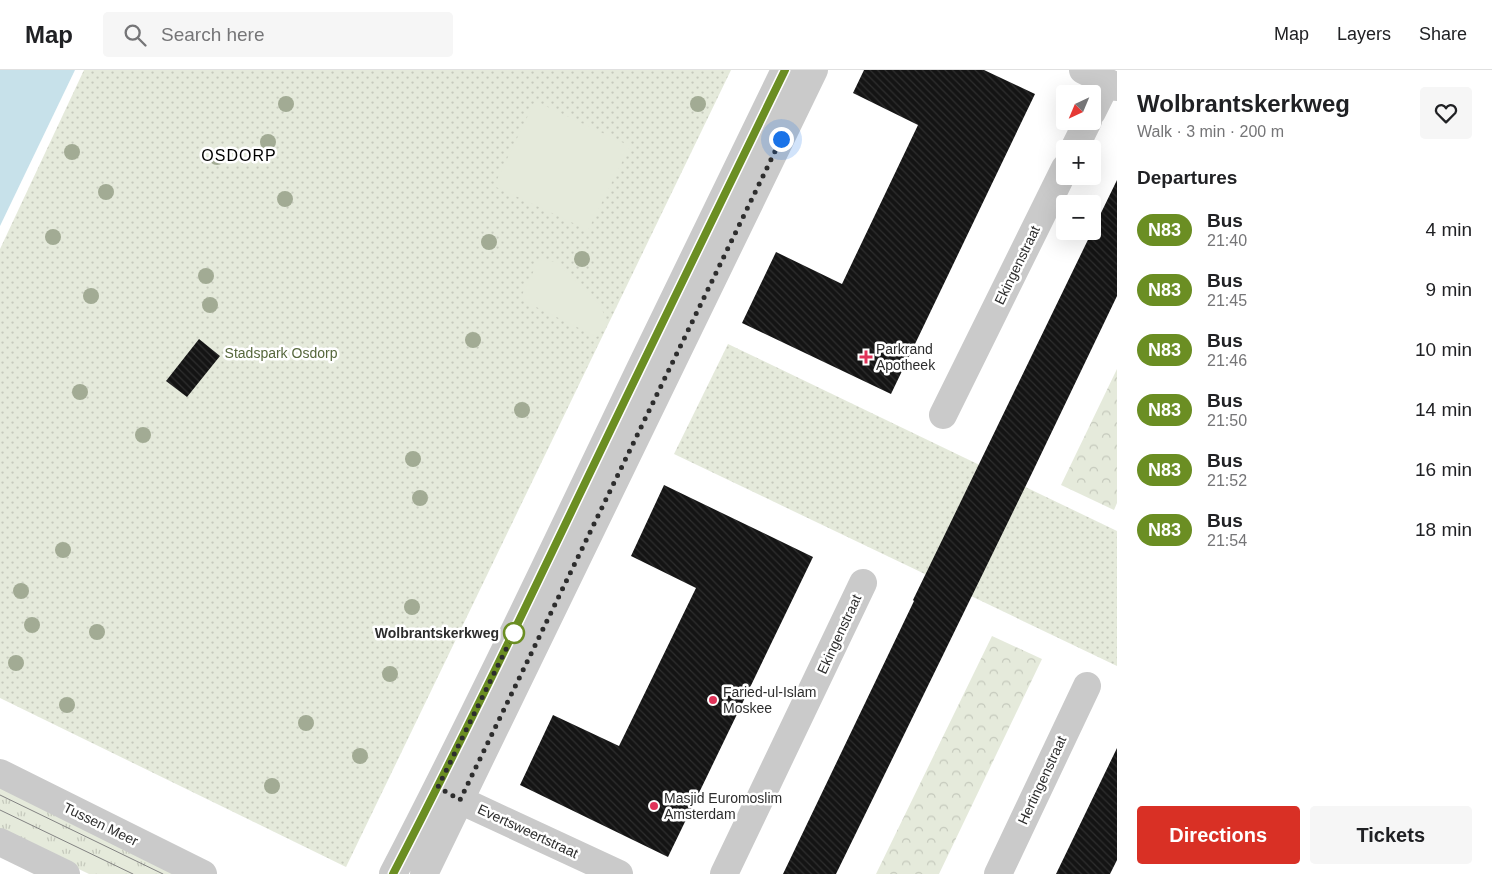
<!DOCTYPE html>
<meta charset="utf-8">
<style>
:root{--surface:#fff;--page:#f6f6f6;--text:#202124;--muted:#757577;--line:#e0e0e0;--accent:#d93025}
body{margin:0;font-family:Arial,sans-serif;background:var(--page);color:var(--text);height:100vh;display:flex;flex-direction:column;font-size:19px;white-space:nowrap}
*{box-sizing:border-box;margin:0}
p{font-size:16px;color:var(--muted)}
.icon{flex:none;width:28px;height:28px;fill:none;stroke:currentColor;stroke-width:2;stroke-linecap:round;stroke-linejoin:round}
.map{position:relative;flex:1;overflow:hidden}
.panel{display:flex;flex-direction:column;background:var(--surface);width:375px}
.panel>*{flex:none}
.badge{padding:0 10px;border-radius:16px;font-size:18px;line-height:32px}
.needle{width:32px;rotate:224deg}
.controls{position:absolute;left:1056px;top:15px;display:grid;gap:10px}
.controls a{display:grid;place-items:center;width:45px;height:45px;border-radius:5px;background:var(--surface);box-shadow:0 5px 20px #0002;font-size:25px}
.you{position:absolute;width:25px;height:25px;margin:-12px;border:4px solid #fff;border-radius:50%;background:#1a73e8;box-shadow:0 0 0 8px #1a73e833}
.map>.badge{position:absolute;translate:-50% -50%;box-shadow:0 0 0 2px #fff}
h2{padding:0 20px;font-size:19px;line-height:45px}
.round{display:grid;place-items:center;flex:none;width:52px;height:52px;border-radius:5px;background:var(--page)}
.head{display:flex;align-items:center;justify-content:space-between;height:85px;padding:0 20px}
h1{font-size:24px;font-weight:800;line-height:38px}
.primary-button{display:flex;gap:10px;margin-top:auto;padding:10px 20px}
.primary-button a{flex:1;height:58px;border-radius:5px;background:var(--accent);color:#fff;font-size:20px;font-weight:800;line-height:58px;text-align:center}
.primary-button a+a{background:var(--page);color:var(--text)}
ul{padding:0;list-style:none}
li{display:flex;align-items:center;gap:15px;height:60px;padding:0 20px}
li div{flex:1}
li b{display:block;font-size:19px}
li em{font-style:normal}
li .badge{min-width:55px;font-weight:700;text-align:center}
header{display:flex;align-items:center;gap:30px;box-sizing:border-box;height:70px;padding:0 25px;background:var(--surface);border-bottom:1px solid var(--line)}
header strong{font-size:24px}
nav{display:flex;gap:28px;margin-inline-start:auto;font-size:18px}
.search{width:350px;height:45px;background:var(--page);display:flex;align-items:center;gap:12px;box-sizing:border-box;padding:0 18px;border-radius:5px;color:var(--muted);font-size:19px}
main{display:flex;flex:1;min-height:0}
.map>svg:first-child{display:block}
.grass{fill:url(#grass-tufts)}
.forest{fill:url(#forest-crowns)}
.park{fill:url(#park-dots)}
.garden{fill:#e5eadb}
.water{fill:#c7e1ea}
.building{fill:url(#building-back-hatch)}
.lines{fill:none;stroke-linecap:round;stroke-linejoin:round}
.minor{stroke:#cacaca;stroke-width:28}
.tram{stroke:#828282;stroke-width:1}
.tree{fill:#a2ab94}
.line-casing{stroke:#fff;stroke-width:11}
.line{stroke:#6b8e23;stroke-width:8}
.walk{stroke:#2d2d2d;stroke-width:5;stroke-dasharray:0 9}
.poi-dot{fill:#e03359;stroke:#fff;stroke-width:2}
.stop-dot{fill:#fff;stroke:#6b8e23;stroke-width:2.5}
.labels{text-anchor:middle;stroke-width:5;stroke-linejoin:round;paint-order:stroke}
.street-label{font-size:14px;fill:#2d2d2d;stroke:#fff}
.poi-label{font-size:14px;fill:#2d2d2d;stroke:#fff;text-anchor:start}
.park-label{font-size:14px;fill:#56673c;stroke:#fff}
.stop-label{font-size:14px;font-weight:bold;fill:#2d2d2d;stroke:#fff;text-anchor:end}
.quarter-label{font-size:16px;letter-spacing:1px;fill:#000;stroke:#fff}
</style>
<header>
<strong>Map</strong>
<div class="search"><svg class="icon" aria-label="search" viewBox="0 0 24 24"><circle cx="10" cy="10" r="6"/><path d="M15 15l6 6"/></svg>Search here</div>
<nav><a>Map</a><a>Layers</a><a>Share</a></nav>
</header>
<main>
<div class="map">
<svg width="1117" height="804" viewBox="0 0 1117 804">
<defs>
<pattern id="grass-tufts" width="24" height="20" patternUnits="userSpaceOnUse" patternTransform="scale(1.25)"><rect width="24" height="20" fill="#e5eadb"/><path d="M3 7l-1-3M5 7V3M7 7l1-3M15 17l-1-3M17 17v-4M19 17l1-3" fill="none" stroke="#c5c9bc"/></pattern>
<pattern id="forest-crowns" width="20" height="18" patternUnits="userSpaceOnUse" patternTransform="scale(1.25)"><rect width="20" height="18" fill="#e5eadb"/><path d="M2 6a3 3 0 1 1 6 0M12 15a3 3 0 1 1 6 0" fill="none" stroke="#c5c9bc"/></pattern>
<pattern id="park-dots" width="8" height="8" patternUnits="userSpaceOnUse" patternTransform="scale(1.25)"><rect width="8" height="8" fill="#e5eadb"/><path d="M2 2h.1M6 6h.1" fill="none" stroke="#c5c9bc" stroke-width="1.8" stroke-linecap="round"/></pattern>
<pattern id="building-back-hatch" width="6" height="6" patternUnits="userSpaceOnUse" patternTransform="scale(1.25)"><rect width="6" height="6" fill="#141414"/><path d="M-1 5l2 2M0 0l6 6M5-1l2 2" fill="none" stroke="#2e2e2e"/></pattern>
</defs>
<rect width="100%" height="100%" fill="#fff"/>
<!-- grass -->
<path class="grass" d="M0,716L180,804H89L0,761Z"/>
<!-- forest -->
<path class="forest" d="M1117,299V433L1114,440L1061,415Z
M992,566L1042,589L939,804H876Z"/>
<!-- park -->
<path class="park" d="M84,0H731L346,797L0,628V179Z
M728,274L1117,461V596L674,384Z"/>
<!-- garden -->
<path class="garden" d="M535,31L630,76L588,160L494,116Z
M539,190L556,192L591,226L600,235L607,251L597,267L520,229Z"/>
<!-- water -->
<path class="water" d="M0,0H75L0,156Z"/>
<!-- building -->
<path class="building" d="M864,0H984L1035,24L891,324L742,253L776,182L842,214L918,55L853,23Z
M1117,110V226L1033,401L836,804H783L914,531L913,530Z
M199,269L220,286L187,327L166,311Z
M664,415L813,487L668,787L520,715L553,645L619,676L696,518L631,486Z
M1117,678V790L1110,804H1056Z"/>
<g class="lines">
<!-- minor -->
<path class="minor" d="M1083,0L1107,12
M1092,42L1107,12L1117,17
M1074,79L1088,51
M943,345L1065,98
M0,703L203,804
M444,721L464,732L619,804
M0,772L66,804
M393,804C479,638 559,468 640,299C688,199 737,100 785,0
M424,804L814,0
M724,804L863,513
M998,804L1087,616"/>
<!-- tram -->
<path class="tram" d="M0,725L163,804
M0,740L133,804"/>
</g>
<!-- trees -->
<g class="tree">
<circle cx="286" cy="34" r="8"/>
<circle cx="698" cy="34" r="8"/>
<circle cx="268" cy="72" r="8"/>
<circle cx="72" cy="82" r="8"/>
<circle cx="217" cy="87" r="8"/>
<circle cx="106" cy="122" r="8"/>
<circle cx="285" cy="129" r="8"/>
<circle cx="53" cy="167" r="8"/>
<circle cx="489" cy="172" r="8"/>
<circle cx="582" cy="189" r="8"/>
<circle cx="206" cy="206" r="8"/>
<circle cx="91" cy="226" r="8"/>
<circle cx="210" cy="235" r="8"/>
<circle cx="473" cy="270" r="8"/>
<circle cx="80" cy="322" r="8"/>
<circle cx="522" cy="340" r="8"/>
<circle cx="143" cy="365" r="8"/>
<circle cx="413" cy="389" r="8"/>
<circle cx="420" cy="428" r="8"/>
<circle cx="63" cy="480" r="8"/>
<circle cx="21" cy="521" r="8"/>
<circle cx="412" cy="537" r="8"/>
<circle cx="32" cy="555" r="8"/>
<circle cx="97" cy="562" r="8"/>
<circle cx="16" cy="593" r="8"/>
<circle cx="390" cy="604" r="8"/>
<circle cx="67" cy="635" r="8"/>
<circle cx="306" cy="653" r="8"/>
<circle cx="360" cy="686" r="8"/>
<circle cx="272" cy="716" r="8"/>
</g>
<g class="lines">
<defs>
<path id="line" d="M393,804C479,638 558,468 640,299C688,199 737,100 785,0"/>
</defs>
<!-- line casing -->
<use href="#line" class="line-casing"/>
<!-- line -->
<use href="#line" class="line"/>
<!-- walk -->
<path class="walk" d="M514,563L438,717L460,730L781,69"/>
</g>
<!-- markers -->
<g class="poi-dot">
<path d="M863.5 279.5h5v5h5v5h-5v5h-5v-5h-5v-5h5z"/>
<circle cx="713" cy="630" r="5"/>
<circle cx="654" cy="736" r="5"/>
</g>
<circle class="stop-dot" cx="514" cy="563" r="10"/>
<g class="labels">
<!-- street labels -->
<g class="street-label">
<text transform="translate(1017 195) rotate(-64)" y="5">Ekingenstraat</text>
<text transform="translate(839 564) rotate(-65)" y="5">Ekingenstraat</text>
<text transform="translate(1042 710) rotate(-65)" y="5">Hertingenstraat</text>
<text transform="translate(101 754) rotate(26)" y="5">Tussen Meer</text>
<text transform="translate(528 761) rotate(25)" y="5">Evertsweertstraat</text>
</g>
<!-- poi labels -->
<g class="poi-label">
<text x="876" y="284">Parkrand<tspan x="876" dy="16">Apotheek</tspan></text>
<text x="723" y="627">Faried-ul-Islam<tspan x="723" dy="16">Moskee</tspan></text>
<text x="664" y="733">Masjid Euromoslim<tspan x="664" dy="16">Amsterdam</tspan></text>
</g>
<!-- park labels -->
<g class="park-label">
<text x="281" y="288">Stadspark Osdorp</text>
</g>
<!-- stop labels -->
<g class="stop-label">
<text x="499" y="568">Wolbrantskerkweg</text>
</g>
<!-- quarter labels -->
<g class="quarter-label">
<text x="239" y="91">OSDORP</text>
</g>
</g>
</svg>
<div class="controls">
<a><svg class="needle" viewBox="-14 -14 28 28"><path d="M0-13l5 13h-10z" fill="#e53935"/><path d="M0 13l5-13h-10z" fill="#757577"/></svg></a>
<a>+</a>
<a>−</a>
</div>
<div class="you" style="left:781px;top:69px"></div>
</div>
<section class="panel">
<div class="head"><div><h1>Wolbrantskerkweg</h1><p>Walk · 3 min · 200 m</p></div><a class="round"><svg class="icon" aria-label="heart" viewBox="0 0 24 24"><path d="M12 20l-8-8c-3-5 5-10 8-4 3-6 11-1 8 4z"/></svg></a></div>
<h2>Departures</h2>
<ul>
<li><span class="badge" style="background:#6b8e23;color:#fff">N83</span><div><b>Bus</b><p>21:40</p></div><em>4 min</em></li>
<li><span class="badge" style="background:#6b8e23;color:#fff">N83</span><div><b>Bus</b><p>21:45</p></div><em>9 min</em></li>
<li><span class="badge" style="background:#6b8e23;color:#fff">N83</span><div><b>Bus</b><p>21:46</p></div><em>10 min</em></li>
<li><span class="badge" style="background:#6b8e23;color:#fff">N83</span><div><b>Bus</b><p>21:50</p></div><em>14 min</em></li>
<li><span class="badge" style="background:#6b8e23;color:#fff">N83</span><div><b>Bus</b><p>21:52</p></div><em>16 min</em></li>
<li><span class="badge" style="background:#6b8e23;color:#fff">N83</span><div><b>Bus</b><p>21:54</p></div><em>18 min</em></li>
</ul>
<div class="primary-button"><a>Directions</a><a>Tickets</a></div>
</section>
</main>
